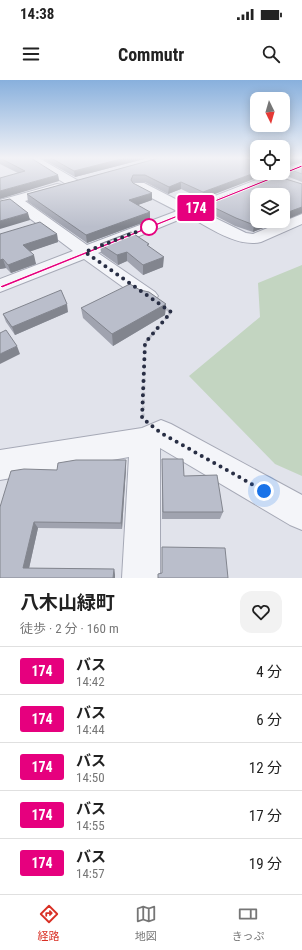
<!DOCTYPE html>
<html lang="ja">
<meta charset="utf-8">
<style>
:root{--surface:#fff;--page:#f2f2f2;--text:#222;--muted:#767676;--line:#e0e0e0;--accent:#d93025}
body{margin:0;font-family:"Roboto Condensed","Noto Sans JP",sans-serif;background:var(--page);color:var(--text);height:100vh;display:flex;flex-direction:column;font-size:15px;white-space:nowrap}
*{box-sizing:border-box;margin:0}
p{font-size:13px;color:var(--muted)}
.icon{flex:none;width:22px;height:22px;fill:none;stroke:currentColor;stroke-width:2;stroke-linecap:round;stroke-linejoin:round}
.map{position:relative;height:498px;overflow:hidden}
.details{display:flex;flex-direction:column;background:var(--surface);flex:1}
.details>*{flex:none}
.badge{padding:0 8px;border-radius:3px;font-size:14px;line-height:26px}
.needle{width:26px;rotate:175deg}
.tools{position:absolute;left:250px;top:12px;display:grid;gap:8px}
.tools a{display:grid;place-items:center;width:40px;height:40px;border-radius:8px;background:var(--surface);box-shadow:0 2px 10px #0003;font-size:20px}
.you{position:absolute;width:20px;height:20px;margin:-10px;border:3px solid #fff;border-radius:50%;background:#1a73e8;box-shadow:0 0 0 6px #1a73e833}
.map>.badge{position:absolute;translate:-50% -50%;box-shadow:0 0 0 2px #fff}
.round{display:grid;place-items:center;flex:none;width:42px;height:42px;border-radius:12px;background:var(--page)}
.overview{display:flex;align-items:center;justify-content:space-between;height:68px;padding:0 20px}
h1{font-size:19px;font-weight:700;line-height:30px}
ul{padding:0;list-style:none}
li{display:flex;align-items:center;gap:12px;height:48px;padding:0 20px;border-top:1px solid var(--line)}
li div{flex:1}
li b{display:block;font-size:15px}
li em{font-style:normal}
li .badge{min-width:44px;font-weight:700;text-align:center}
.status{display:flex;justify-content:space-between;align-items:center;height:28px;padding:0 20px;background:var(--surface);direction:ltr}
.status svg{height:11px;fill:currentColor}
header{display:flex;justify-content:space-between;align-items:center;height:52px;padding:0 20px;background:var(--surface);font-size:18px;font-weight:700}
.tab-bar{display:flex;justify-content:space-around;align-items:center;height:56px;border-top:1px solid var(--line);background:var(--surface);font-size:11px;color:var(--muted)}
.tab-bar a{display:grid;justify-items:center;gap:2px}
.tab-bar .on{color:var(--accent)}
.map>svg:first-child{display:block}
.green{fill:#c3d5c1}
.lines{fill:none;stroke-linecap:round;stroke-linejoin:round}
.minor-casing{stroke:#a6a9b6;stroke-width:2}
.path-far1{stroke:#bfc1ca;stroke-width:2.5;stroke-dasharray:3 3;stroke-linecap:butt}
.path{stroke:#bfc1ca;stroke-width:3;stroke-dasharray:3.5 3.5;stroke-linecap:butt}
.minor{fill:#f4f5f9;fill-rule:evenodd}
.wall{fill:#a0a3af}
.shaded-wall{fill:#82858e}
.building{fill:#babecb;stroke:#82858e}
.line{fill:#e6007e;stroke:#fff}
.walk{stroke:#282e44;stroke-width:4;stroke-dasharray:0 7.2}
.stop-dot{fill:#fff;stroke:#e6007e;stroke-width:2}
</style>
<div class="status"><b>14:38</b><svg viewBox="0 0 49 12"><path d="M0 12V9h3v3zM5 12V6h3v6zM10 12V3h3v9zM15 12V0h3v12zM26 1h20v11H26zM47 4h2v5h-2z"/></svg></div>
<header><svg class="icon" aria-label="menu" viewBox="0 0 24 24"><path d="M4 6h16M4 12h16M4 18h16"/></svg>Commutr<svg class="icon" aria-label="search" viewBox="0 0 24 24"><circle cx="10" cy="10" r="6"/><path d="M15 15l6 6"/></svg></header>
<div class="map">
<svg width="302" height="498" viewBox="0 0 302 498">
<rect width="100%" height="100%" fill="#e1e3eb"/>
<!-- green -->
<path class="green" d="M302,185V396L275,384L189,296L260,237L258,203Z"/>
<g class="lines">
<defs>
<path id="minor" d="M27,78H39L77,100L79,103L77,106H69L28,80Z
M302,83V90L201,131L246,153L253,154L302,134V144L261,162C238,168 208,147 188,136L98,173L155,212L158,216L155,220L148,222L141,220L84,179L0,212V199L73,171L12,125L0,128V120L57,104L62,105L64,108L62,111L25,121L87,165L177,131L134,109L133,106L134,103H144L189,126L274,93H283V89Z
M161,340L171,344L302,415V450L290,445L160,368V498H122L129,377L0,400V370L142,348Z"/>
</defs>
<!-- minor casing -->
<use href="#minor" class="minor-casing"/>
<!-- path-far1 -->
<path class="path-far1" d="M145,268V263L171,232L163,227"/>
<!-- path -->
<path class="path" d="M143,337L145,267"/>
<!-- minor -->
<use href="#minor" class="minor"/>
</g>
<!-- wall -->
<path class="wall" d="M0,78L58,95L59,101L18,93L0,84Z
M41,78H148L75,97Z
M159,78H243L202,119L181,109L168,114L145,102H133V103L152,120L137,125L150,140L87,163L28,122L27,114Z
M302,86V102L289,97L291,90Z
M276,96L302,104V133L283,141V115H257V141H282L253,152L235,146L208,132L209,125L217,121V119Z
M0,154H57L58,162L30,171L36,184L11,193L6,188L0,189Z
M100,164L149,166L163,187L143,195L127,181L118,185L101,173Z
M140,210L166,224L165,235L113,266L83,238L81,228Z
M68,232L15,255L6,242L3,234Z
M162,379L184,396L223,432L220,439H162Z
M126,388L122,449L38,448L29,488L114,489L115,495V498H0L57,390Z"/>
<!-- shaded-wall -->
<path class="shaded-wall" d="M125,78H148L75,97L74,91Z
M295,78H302V82L283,87L284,81Z
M257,92V93H270L202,119L203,112Z
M58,95L59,101L0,119V111Z
M181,102V109L168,114L169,107Z
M152,113V120L130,128L129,120Z
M302,127V133L283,141V134Z
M150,132V140L87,163L86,155Z
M28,133L30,140L0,149V141Z
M264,141H282L253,152L254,145Z
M57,154L58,162L26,173L23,165Z
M127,172V181L118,185L117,175Z
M34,175L36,184L11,193L8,185Z
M164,177L163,187L143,195V185Z
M3,179L6,188L0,189V180Z
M67,224L68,232L15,255L12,247Z
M166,224L165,235L113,266L112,254Z
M17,266L20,274L0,284V274Z
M126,380V388L122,449L121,443Z
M34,442L38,448L28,493L23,488Z
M114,489L115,495V498H113Z"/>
<!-- building -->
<path class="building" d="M0,78H31L58,95L0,111V98L25,91Z
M51,78H125L74,91Z
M159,78H243L257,82V92L203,112L181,102L169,107L145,95H133L131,100L133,103L152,113L129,120L150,132L86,155L27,114Z
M283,78H295L284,81L283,85Z
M302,86V94L291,90Z
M276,96L302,104V127L283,134V115H257V141H264L254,145L236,138L209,125L220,120L217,119Z
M10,119L28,133L0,141V121Z
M40,142L57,154L23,165L34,175L8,185L3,179L0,180V154Z
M131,152L149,164L147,165L164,177L143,185L127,172L117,175L100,164Z
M130,204L140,210L149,212L166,224L112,254L81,228Z
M61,210L67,224L12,247L3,234Z
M6,250L17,266L0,274V253Z
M162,379H183L184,396L217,395L223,432H163Z
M76,380H126L121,443L34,442L23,488L114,489L113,498H0V427L11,391L24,389L57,390L58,383Z
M162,467L225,468L228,498H158V494L162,493Z"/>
<!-- sky -->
<linearGradient id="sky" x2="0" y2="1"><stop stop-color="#88b0dd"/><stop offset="0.53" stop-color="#f2f2f6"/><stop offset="1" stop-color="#f2f2f6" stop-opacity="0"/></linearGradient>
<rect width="302" height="147" fill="url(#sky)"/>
<!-- line -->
<path class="line" d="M302,85V87L2,208L0,206Z"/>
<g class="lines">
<!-- walk -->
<path class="walk" d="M149,147L85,172L171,232L145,263L142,338L161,353L264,411"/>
</g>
<!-- markers -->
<circle class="stop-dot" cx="149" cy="147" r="8"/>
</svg>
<div class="tools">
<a><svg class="needle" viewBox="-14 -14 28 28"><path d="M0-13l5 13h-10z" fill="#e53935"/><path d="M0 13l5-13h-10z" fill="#767676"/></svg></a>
<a><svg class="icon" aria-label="locate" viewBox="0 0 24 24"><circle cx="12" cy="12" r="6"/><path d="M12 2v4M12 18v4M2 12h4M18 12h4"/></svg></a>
<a><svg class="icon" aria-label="layers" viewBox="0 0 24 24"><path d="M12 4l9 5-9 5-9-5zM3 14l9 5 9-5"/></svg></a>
</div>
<div class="you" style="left:264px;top:411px"></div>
<b class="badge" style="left:196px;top:128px;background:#e6007e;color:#fff">174</b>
</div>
<section class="details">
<div class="overview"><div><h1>八木山緑町</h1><p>徒歩 · 2 分 · 160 m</p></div><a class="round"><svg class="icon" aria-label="heart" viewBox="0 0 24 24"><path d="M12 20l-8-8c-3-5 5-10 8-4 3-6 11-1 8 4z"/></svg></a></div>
<ul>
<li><span class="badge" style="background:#e6007e;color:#fff">174</span><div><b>バス</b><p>14:42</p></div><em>4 分</em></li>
<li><span class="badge" style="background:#e6007e;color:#fff">174</span><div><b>バス</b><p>14:44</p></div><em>6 分</em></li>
<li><span class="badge" style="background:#e6007e;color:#fff">174</span><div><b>バス</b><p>14:50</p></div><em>12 分</em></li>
<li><span class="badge" style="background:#e6007e;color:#fff">174</span><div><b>バス</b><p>14:55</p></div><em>17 分</em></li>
<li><span class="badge" style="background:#e6007e;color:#fff">174</span><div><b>バス</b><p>14:57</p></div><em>19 分</em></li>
</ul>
</section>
<nav class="tab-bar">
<a class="on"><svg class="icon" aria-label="directions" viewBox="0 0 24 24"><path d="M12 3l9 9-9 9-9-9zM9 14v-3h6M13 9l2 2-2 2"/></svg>経路</a>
<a><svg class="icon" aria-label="map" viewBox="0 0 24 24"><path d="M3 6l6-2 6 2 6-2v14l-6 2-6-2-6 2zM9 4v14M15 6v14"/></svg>地図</a>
<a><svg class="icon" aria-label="tickets" viewBox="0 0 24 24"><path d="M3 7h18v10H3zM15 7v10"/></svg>きっぷ</a>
</nav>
